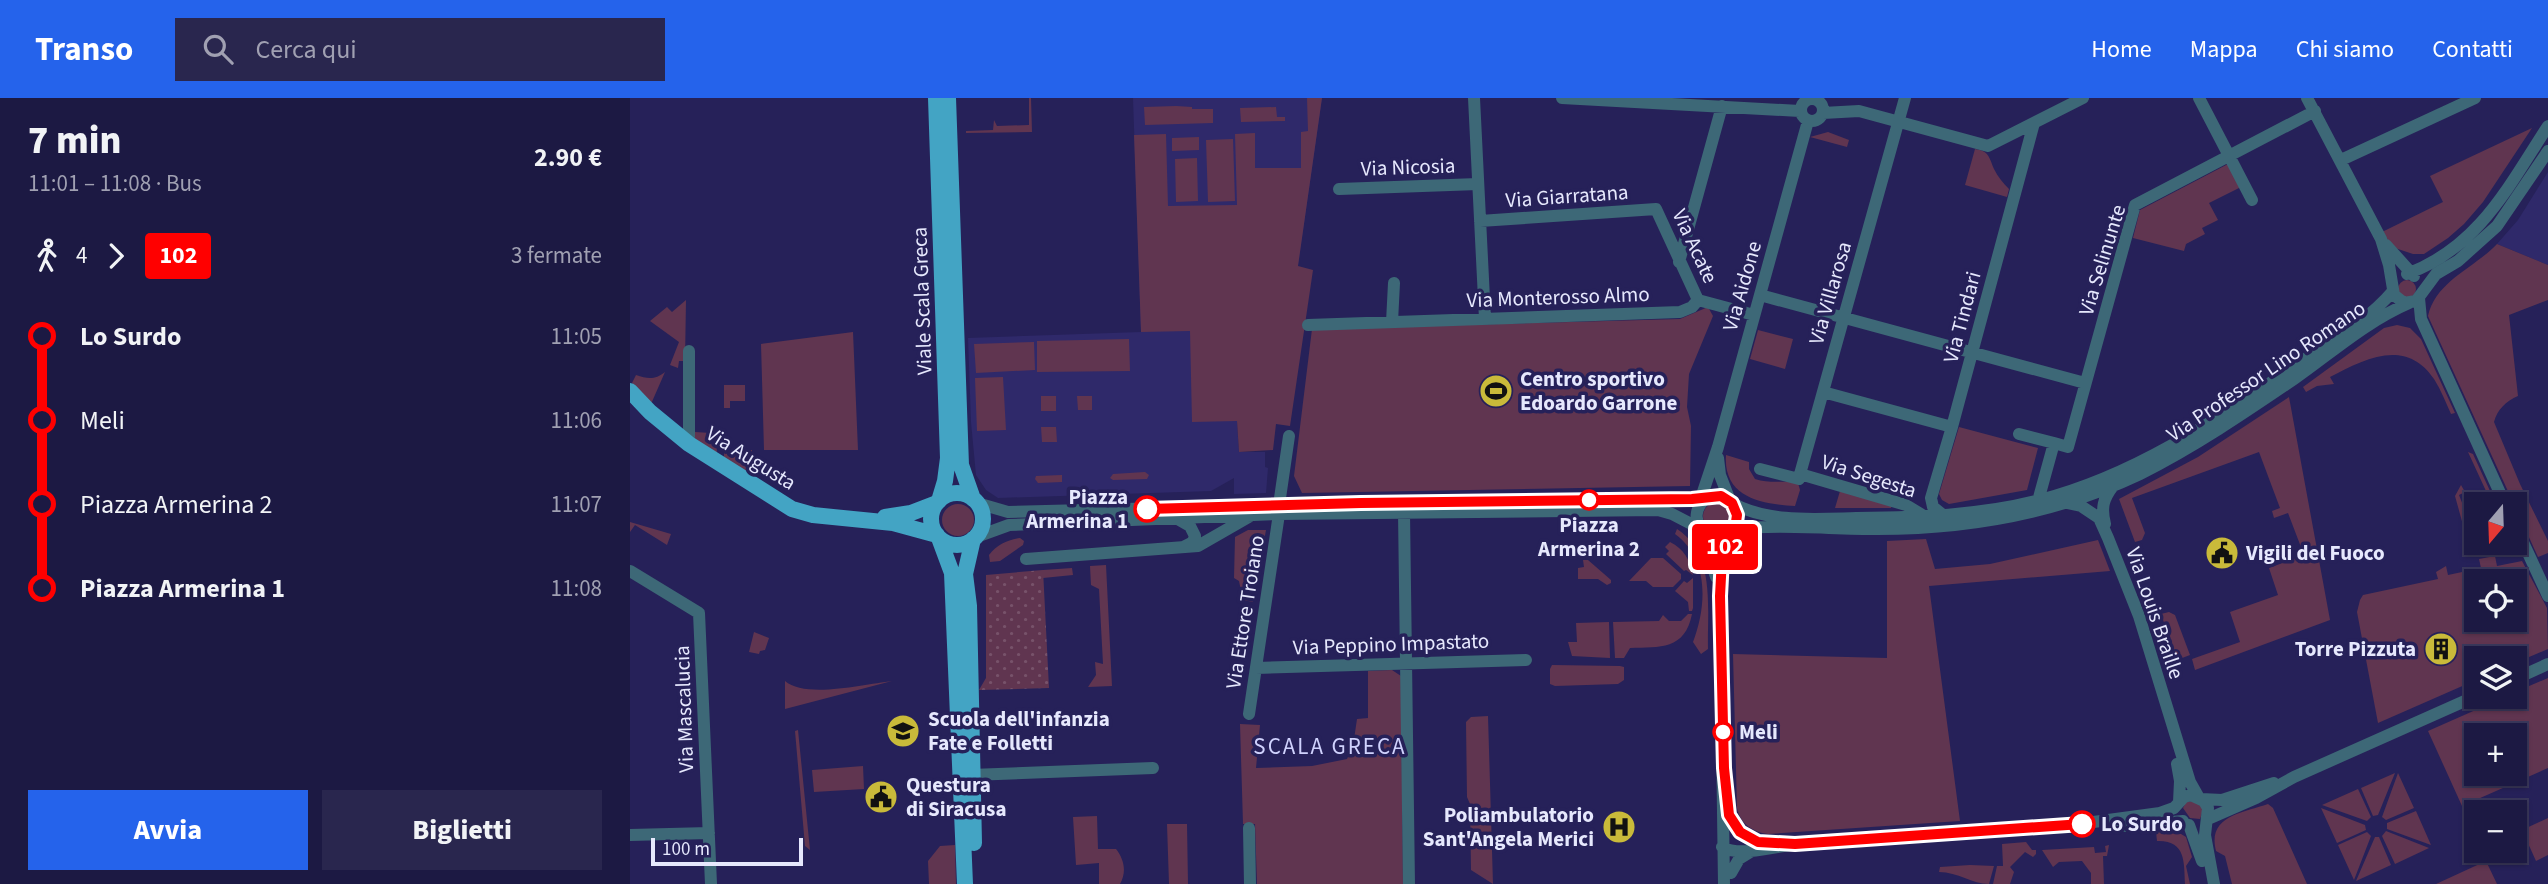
<!DOCTYPE html>
<html lang="it">
<meta charset="utf-8">
<style>
:root{--surface:#1c1943;--page:#29264e;--text:#f1f3f6;--muted:#a0a0b2;--line:#3a385c;--accent:#2563eb}
body{margin:0;font-family:"Source Sans 3",sans-serif;background:var(--page);color:var(--text);height:100vh;display:flex;flex-direction:column;font-size:26px;white-space:nowrap}
*{box-sizing:border-box;margin:0}
p{font-size:23px;color:var(--muted)}
.icon{flex:none;width:38px;height:38px;fill:none;stroke:currentColor;stroke-width:2;stroke-linecap:round;stroke-linejoin:round}
.map{position:relative;flex:1;overflow:hidden}
.sheet{display:flex;flex-direction:column;background:var(--surface);width:630px}
.sheet>*{flex:none}
.badge{padding:0 14px;border-radius:5px;font-size:24px;line-height:46px}
.needle{width:46px;rotate:199deg}
.buttons{position:absolute;left:1834px;top:394px;display:grid;gap:14px}
.buttons a{display:grid;place-items:center;width:63px;height:63px;border-radius:0px;background:var(--surface);box-shadow:0 2px 5px #0004,0 0 0 2px var(--line);font-size:35px}
.scale{position:absolute;left:21px;bottom:18px;width:152px;box-sizing:border-box;padding-left:7px;border:4px solid #e6e8fd;border-top:0;font-size:19px;line-height:24px;white-space:nowrap;color:#e6e8fd;-webkit-text-stroke:5px #262159;paint-order:stroke}
.map>.badge{position:absolute;translate:-50% -50%;box-shadow:0 0 0 4px #fff}
.legs{display:flex;align-items:center;gap:10px;height:77px;padding:0 28px;font-size:23px}
.legs p{margin-inline-start:auto}
.head{display:flex;align-items:center;justify-content:space-between;height:119px;padding:0 28px}
h1{font-size:38px;font-weight:800;line-height:52px}
.primary-button{display:flex;gap:14px;margin-top:auto;padding:14px 28px}
.primary-button a{flex:1;height:80px;border-radius:0px;background:var(--accent);color:#fff;font-size:28px;font-weight:800;line-height:80px;text-align:center}
.primary-button a+a{background:var(--page);color:var(--text)}
ul{padding:0 28px;list-style:none}
li{display:flex;align-items:center;gap:24px;height:84px;font-size:26px}
li i{display:grid;place-items:center;width:10px;height:100%;margin:0 9px;background:currentColor}
li i::after{content:'';width:18px;height:18px;margin:-9px;border:5px solid;border-radius:50%;background:var(--surface)}
li p{margin-inline-start:auto}
li:first-child i{background:linear-gradient(#0000 50%,currentColor 0)}
li:last-child i{background:linear-gradient(currentColor 50%,#0000 0)}
header{display:flex;align-items:center;gap:42px;box-sizing:border-box;height:98px;padding:0 35px;background:var(--accent);color:#fff}
header strong{font-size:33px}
nav{display:flex;gap:38px;margin-inline-start:auto;font-size:24px}
.search{width:490px;height:63px;background:var(--page);display:flex;align-items:center;gap:18px;box-sizing:border-box;padding:0 24px;border-radius:0px;color:var(--muted);font-size:26px}
main{display:flex;flex:1;min-height:0}
.map>svg:first-child{display:block}
.built{fill:#2f296a}
.green{fill:#603550;fill-rule:evenodd}
.park{fill:url(#park-dots)}
.lines{fill:none;stroke-linecap:round;stroke-linejoin:round}
.minor{stroke:#3d6877;stroke-width:12}
.major{stroke:#43a4c4;stroke-width:16}
.line-1-casing{stroke:#fff;stroke-width:16}
.line-1{stroke:#f00;stroke-width:10}
.stop-1-dot{fill:#fff;stroke:#f00;stroke-width:3.5}
.labels{text-anchor:middle;stroke-width:7;stroke-linejoin:round;paint-order:stroke}
.street-label{font-size:21px;fill:#e6e8fd;stroke:#262159}
.poi-label{font-size:21px;font-weight:bold;fill:#e6e8fd;stroke:#262159;text-anchor:start}
.stop-label{font-size:21px;font-weight:bold;fill:#e6e8fd;stroke:#262159;text-anchor:start}
.neighbourhood-label{font-size:23px;letter-spacing:2px;fill:#d0d2fd;stroke:#262159}
</style>
<header>
<strong>Transo</strong>
<div class="search"><svg class="icon" aria-label="search" viewBox="0 0 24 24"><circle cx="10" cy="10" r="6"/><path d="M15 15l6 6"/></svg>Cerca qui</div>
<nav><a>Home</a><a>Mappa</a><a>Chi siamo</a><a>Contatti</a></nav>
</header>
<main>
<section class="sheet">
<div class="head"><div><h1>7 min</h1><p>11:01 – 11:08 · Bus</p></div><b>2.90 €</b></div>
<div class="legs"><svg class="icon" aria-label="walk" viewBox="0 0 24 24"><circle cx="13" cy="4" r="2"/><path d="M13 8l-2 6 4 7M11 14l-3 7M7 12l3-4h3l4 4"/></svg>4<svg class="icon" aria-label="forward" viewBox="0 0 24 24"><path d="M9 5l7 7-7 7"/></svg><b class="badge" style="background:#f00;color:#fff">102</b><p>3 fermate</p></div>
<ul>
<li><i style="color:#f00"></i><b>Lo Surdo</b><p>11:05</p></li>
<li><i style="color:#f00"></i><span>Meli</span><p>11:06</p></li>
<li><i style="color:#f00"></i><span>Piazza Armerina 2</span><p>11:07</p></li>
<li><i style="color:#f00"></i><b>Piazza Armerina 1</b><p>11:08</p></li>
</ul>
<div class="primary-button"><a>Avvia</a><a>Biglietti</a></div>
</section>
<div class="map">
<svg width="1918" height="786" viewBox="0 0 1918 786">
<defs>
<pattern id="park-dots" width="8" height="8" patternUnits="userSpaceOnUse" patternTransform="scale(1.75)"><rect width="8" height="8" fill="#603550"/><path d="M2 2h.1M6 6h.1" fill="none" stroke="#77526a" stroke-width="1.8" stroke-linecap="round"/></pattern>
</defs>
<rect width="100%" height="100%" fill="#262159"/>
<!-- built -->
<path class="built" d="M503,0H692L659,230L607,323L609,354H635V369L638,370L636,395L604,396V380L581,393L368,400L356,392L346,377L341,324L338,240L511,234Z
M1918,74V167L1867,146L1888,122Z"/>
<!-- green -->
<path class="green" d="M399,0H401L402,34L336,35V33L363,32L364,22L367,28L399,27Z
M677,0H692L668,168L683,172L660,328L646,326L643,352L609,354L607,323L562,324L560,233L511,234L504,37L536,36L538,108L607,107L605,36L625,35V70H671V34L678,33Z
M546,8L562,9V11H583V25L515,27L514,9Z
M646,9L647,19H655V23L611,24L610,10Z
M1902,30L1853,104L1834,126L1818,140L1794,156H1783L1759,148L1752,134L1813,104L1800,78Z
M1198,34L1219,42L1217,49L1180,39Z
M569,39V52L542,53V40Z
M603,41L605,103L578,104L576,42Z
M1345,51C1359,53 1359,59 1364,71C1368,79 1373,85 1379,91L1377,99L1335,87Z
M567,60L568,103L546,104L545,61Z
M1598,66L1611,89L1579,105L1588,122L1572,130L1575,136L1556,146L1554,153L1503,140L1510,112Z
M1867,146L1918,167V202L1879,217L1888,298C1876,303 1867,312 1864,324L1890,386L1918,443V455L1908,459L1798,218C1806,183 1843,171 1867,146Z
M1768 191a9 9 0 1 1 18 0a9 9 0 1 1-18 0Z
M56,202L55,263H49L48,270L40,267L49,244L20,223L37,209L42,214Z
M1078,209L1083,218L1059,276L1057,309L1061,328L1060,388L672,395L664,378L682,231L1050,221Z
M1767,227L1780,230L1791,241L1825,315L1821,316C1816,305 1811,292 1804,281C1776,239 1734,261 1700,279L1704,286L1687,288L1676,294L1673,289L1754,230Z
M1128,232L1163,241L1155,271L1120,261Z
M223,234L228,352H134L131,246Z
M499,241L500,273L407,274V243Z
M404,244L405,272L346,275L344,246Z
M35,274L21,306L2,285L6,277C18,281 25,282 35,274Z
M373,279L376,332L347,333L345,280Z
M94,287H115V303H100V310H94Z
M411,298H426V313H411Z
M447,298H462V312H448Z
M1659,299L1700,522L1565,572L1562,561L1610,544L1600,514L1648,497L1639,470L1674,457L1658,415L1644,420L1642,413L1650,410L1629,354L1502,400L1515,435L1512,442L1505,444L1489,401L1568,359Z
M411,329H426L427,344H412Z
M1329,329L1408,350L1397,392L1319,406L1312,402L1309,396Z
M86,332L87,357L65,341V334L81,335Z
M94,352H122V377L94,361Z
M1838,354L1843,356L1866,406H1862Z
M1096,357L1119,364V371L1125,381C1139,386 1153,382 1168,385L1170,392L1165,408C1132,406 1093,400 1096,357Z
M515,374L519,377L517,381L483,382L480,380L483,376Z
M432,377V384L408,385L405,381L406,378Z
M1831,387L1835,394L1829,397L1840,425L1833,427L1825,398Z
M1210,393L1262,407L1261,410H1205Z
M1073 418a13 13 0 1 1 26 0a13 13 0 1 1-26 0Z
M312 422a16 16 0 1 1 32 0a16 16 0 1 1-32 0Z
M0,424L41,436L37,447L5,427L0,434Z
M1047,431C1086,456 1077,511 1078,551L1071,556L1063,544C1077,507 1079,461 1045,436Z
M618,432H636L623,504L613,502L609,483L604,480L605,439Z
M390,440L394,443L393,447L370,463L360,464L359,457C367,447 377,442 390,440Z
M1296,441L1305,471L1360,466L1468,442L1480,473L1299,488L1330,723L1138,736C1122,734 1110,725 1107,710L1103,556L1257,560V443Z
M1040,444C1054,451 1060,462 1063,477L1056,472L1054,473L1036,456L1039,453L1035,449Z
M1865,458L1867,468L1892,463L1917,510L1918,551L1885,565V560H1846V582L1748,625L1727,514L1730,502L1733,497L1808,481L1806,474L1816,468L1818,477L1851,470L1849,461ZM1885,483V522H1846V483Z
M1021,460H1033L1051,476V481L1043,489H1023L1016,483H999Z
M953,462H958L981,482V485L977,487L968,481H948V470L954,469Z
M476,467L482,588L458,589L466,577L465,564L473,566L469,491L461,487L460,468Z
M442,470L443,477L413,480V472Z
M1063,480V510L1062,513H1059L1058,504L1045,493L1054,483L1057,485Z
M1539,514L1545,517L1560,557L1547,562L1531,516Z
M1058,516H1062C1055,552 1030,549 1000,550L994,560H985L983,524L1029,523L1033,517L1039,523H1051Z
M979,524L980,560L942,558L938,544H947L946,525Z
M124,534L139,540L135,552L130,553L129,556L119,554Z
M922,567L990,568L994,569V582L988,586L925,588L920,586V571Z
M762,572L771,578L773,786H627L625,726H613L610,626L630,627L626,670L682,668L717,661L723,648L727,621L738,620V573Z
M1918,580V670L1832,708L1798,633L1875,599L1885,598V594ZM1885,637V676H1846V637Z
M155,583C175,601 236,586 262,583L155,611Z
M858,618L863,786L841,772L840,706L837,699L836,624L841,619Z
M168,632L180,752L175,748L165,633Z
M233,668L234,691L184,694L182,672Z
M1765,675L1748,717L1743,718L1731,690Z
M1768,675L1784,710L1756,722L1752,719Z
M1728,691L1741,719L1737,723L1692,707Z
M1564,703L1574,709L1570,721L1560,720L1553,710L1556,704Z
M1638,706L1643,710L1677,786H1602L1595,758L1586,753C1577,718 1612,715 1638,706Z
M1691,710L1735,727L1736,732L1707,745Z
M1786,713L1801,747L1757,731V725Z
M467,718L468,751H486C494,761 497,774 490,786H469V765L446,767L443,719Z
M1918,720V757L1906,763L1892,732Z
M537,726H557L558,786H539Z
M1546,733L1556,739L1562,759L1556,768L1560,786H1555C1554,764 1556,742 1527,743L1526,734Z
M1756,733L1799,750L1765,766L1752,738Z
M1737,734L1741,738L1724,782L1708,747Z
M1745,739H1749L1761,767L1726,783Z
M1396,744L1402,752H1406V756L1403,759L1395,754L1380,769L1384,774L1380,786H1363L1367,768H1373L1372,746Z
M325,747L326,786H299L298,763L310,748Z
M1479,747L1477,758H1473L1474,786H1461V775L1452,763L1429,764L1423,769L1412,752L1464,749L1465,755L1476,754L1475,748Z
M1856,763L1867,786H1806Z
M1340,767L1364,768L1359,786C1342,786 1328,774 1309,774L1310,769Z"/>
<!-- park -->
<path class="park" d="M413,472L419,590L349,592L356,580V477Z"/>
<g class="lines">
<!-- minor -->
<path class="minor" d="M844,0L855,221
M932,0L1170,13
M1569,0L1622,102
M1677,0L1751,141L1759,167L1764,197L1774,205L1786,203L1806,176L1828,163L1867,128L1918,53
M1171 12a11 11 0 1 1 22 0a11 11 0 1 1-22 0Z
M1193,15L1229,13L1358,48L1453,0
M1711,62L1845,0
M709,91L848,86
M850,123L1026,111L1068,202
M1756,147L1784,178
M1049,164L1092,8
M1777,176C1849,149 1878,89 1918,28
M1130,197L1455,285
M1789,200L1791,221L1875,406
M1068,202L1124,217
M762,224L764,185
M678,227L1050,214L1062,209L1068,202
M59,253V346
M1193,294L1322,329
M1389,336L1424,345
M1088,360L1090,377L1100,403
M1130,371L1169,381L1170,376
M1170,376L1275,0
M1170,376L1276,407L1294,418
M1074,402C1055,421 1076,447 1099,435
M1408,403L1424,345L1438,349L1505,107L1685,13
M347,405L378,414L731,405L1062,401C1076,400 1094,392 1103,407C1106,412 1108,418 1106,423C1104,431 1099,435 1097,443C1092,461 1091,479 1090,498L1094,786
M1102,405C1138,425 1185,421 1226,420C1287,419 1350,418 1410,402C1503,378 1584,324 1662,270C1696,246 1736,225 1763,193
M1437,405L1451,408L1469,420L1478,440L1509,518L1560,684L1569,700
M1069,406L1088,349L1178,23
M649,407L659,338
M774,414L779,786
M1313,417L1303,409L1301,400L1322,329L1404,25
M546,420L560,428L565,438L563,444L553,449
M1475,426C1471,410 1473,401 1483,388
M1885,427L1918,498
M1103,431C1150,426 1199,431 1247,431C1337,431 1428,415 1510,376C1564,349 1614,315 1664,281C1701,255 1737,223 1779,205
M1071,433L1086,479
M346,439L379,427L649,416L1028,412L1042,416L1069,430
M396,461L568,448L622,417
M0,473L69,515L81,786
M626,570L896,562
M1885,581L1918,566
M619,616L649,416
M1547,666L1550,683L1549,704
M341,677L523,670
M1571,701L1592,702L1644,685
M1099,717C1109,734 1120,744 1140,745
M1578,721L1626,700L1664,679L1846,598
M1481,727L1498,728L1553,723
M1559,727L1572,763
M619,730L620,786
M0,737L79,735
M1092,749C1108,759 1146,749 1165,746L1456,725L1530,715L1544,710L1554,699L1561,697L1574,703L1578,710L1575,737L1584,786
M1101,775L1109,761L1122,753"/>
<!-- major -->
<path class="major" d="M306,0L318,360L315,383L309,403
M318,0L331,367L343,401
M0,293L20,314L59,346L162,411L183,417L263,425L307,437
M301 421a26 26 0 1 1 52 0a26 26 0 1 1-52 0Z
M255,419L281,415L307,405
M309,440L322,475L335,786
M343,441L335,476L339,508L344,745"/>
</g>
<g class="lines">
<defs>
<path id="line-1" d="M517,411L731,405L1062,401L1091,398L1102,405L1107,417L1106,424L1099,435L1092,460L1090,498L1094,670L1099,717L1110,734L1128,744L1165,746L1452,726"/>
</defs>
<!-- line-1 casing -->
<use href="#line-1" class="line-1-casing"/>
<!-- line-1 -->
<use href="#line-1" class="line-1"/>
</g>
<!-- icons -->
<defs>
<symbol id="stadium-disc" viewBox="-11 -11 22 22"><circle r="9.5" fill="#c9ba3a" stroke="#262159"/><path d="M0-5a6.5 5 0 1 0 0 10a6.5 5 0 1 0 0-10ZM-3.5-1.8h7v3.6h-7Z" fill="#111"/></symbol>
<symbol id="civic-disc" viewBox="-11 -11 22 22"><circle r="9.5" fill="#c9ba3a" stroke="#262159"/><path d="M-.6-6.5H3V-4.5H.6V-3L4-1V1h2V6H-6V1h2V-1L-.6-3ZM-1.2 2.5V6h2.4V2.5Z" fill="#111"/></symbol>
<symbol id="building-disc" viewBox="-11 -11 22 22"><circle r="9.5" fill="#c9ba3a" stroke="#262159"/><path d="M-4-6H4V6H1V3H-1V6H-4ZM-2.5-4.3h1.7v1.8h-1.7ZM.8-4.3h1.7v1.8H.8ZM-2.5-1h1.7V.8h-1.7ZM.8-1h1.7V.8H.8Z" fill="#111"/></symbol>
<symbol id="school-disc" viewBox="-11 -11 22 22"><circle r="9.5" fill="#c9ba3a" stroke="#262159"/><path d="M0-5L7-2L0 1L-7-2ZM-4 1L0 2.5L4 1V4Q0 6-4 4Z" fill="#111"/></symbol>
<symbol id="hospital-disc" viewBox="-11 -11 22 22"><circle r="9.5" fill="#c9ba3a" stroke="#262159"/><path d="M-5-5h3v3.5h4V-5h3V5h-3V1.5h-4V5h-3Z" fill="#111"/></symbol>
</defs>
<g fill-rule="evenodd">
<use href="#stadium-disc" x="847" y="274" width="38" height="38"/>
<use href="#civic-disc" x="1573" y="436" width="38" height="38"/>
<use href="#building-disc" x="1792" y="532" width="38" height="38"/>
<use href="#school-disc" x="254" y="614" width="38" height="38"/>
<use href="#civic-disc" x="232" y="680" width="38" height="38"/>
<use href="#hospital-disc" x="970" y="710" width="38" height="38"/>
</g>
<!-- markers -->
<g class="stop-1-dot">
<circle cx="959" cy="402" r="9"/>
<circle cx="517" cy="411" r="12"/>
<circle cx="1093" cy="634" r="9"/>
<circle cx="1452" cy="726" r="12"/>
</g>
<g class="labels">
<!-- street labels -->
<g class="street-label">
<text transform="translate(778 69) rotate(-2)" y="7">Via Nicosia</text>
<text transform="translate(937 98) rotate(-4)" y="7">Via Giarratana</text>
<text transform="translate(1065 148) rotate(65)" y="7">Via Acate</text>
<text transform="translate(1472 162) rotate(-73)" y="7">Via Selinunte</text>
<text transform="translate(1112 188) rotate(-74)" y="7">Via Aidone</text>
<text transform="translate(1200 195) rotate(-74)" y="7">Via Villarosa</text>
<text transform="translate(928 199) rotate(-2)" y="7">Via Monterosso Almo</text>
<text transform="translate(292 203) rotate(-92)" y="7">Viale Scala Greca</text>
<text transform="translate(1332 219) rotate(-75)" y="7">Via Tindari</text>
<text transform="translate(1636 273) rotate(-34)" y="7">Via Professor Lino Romano</text>
<text transform="translate(121 360) rotate(32)" y="7">Via Augusta</text>
<text transform="translate(1239 378) rotate(18)" y="7">Via Segesta</text>
<text transform="translate(615 514) rotate(-81)" y="7">Via Ettore Troiano</text>
<text transform="translate(1525 515) rotate(71)" y="7">Via Louis Braille</text>
<text transform="translate(761 546) rotate(-2)" y="7">Via Peppino Impastato</text>
<text transform="translate(54 611) rotate(-92)" y="7">Via Mascalucia</text>
</g>
<!-- poi labels -->
<g class="poi-label">
<text x="890" y="288">Centro sportivo<tspan x="890" dy="24">Edoardo Garrone</tspan></text>
<text x="1616" y="462">Vigili del Fuoco</text>
<text x="1786" y="558" text-anchor="end">Torre Pizzuta</text>
<text x="298" y="628">Scuola dell'infanzia<tspan x="298" dy="24">Fate e Folletti</tspan></text>
<text x="276" y="694">Questura<tspan x="276" dy="24">di Siracusa</tspan></text>
<text x="964" y="724" text-anchor="end">Poliambulatorio<tspan x="964" dy="24">Sant'Angela Merici</tspan></text>
</g>
<!-- stop labels -->
<g class="stop-label">
<text x="498" y="406" text-anchor="end">Piazza<tspan x="498" dy="24">Armerina 1</tspan></text>
<text x="959" y="434" text-anchor="middle">Piazza<tspan x="959" dy="24">Armerina 2</tspan></text>
<text x="1109" y="641">Meli</text>
<text x="1471" y="733">Lo Surdo</text>
</g>
<!-- neighbourhood labels -->
<g class="neighbourhood-label">
<text x="700" y="656">SCALA GRECA</text>
</g>
</g>
</svg>
<div class="buttons">
<a><svg class="needle" viewBox="-14 -14 28 28"><path d="M0-13l5 13h-10z" fill="#e53935"/><path d="M0 13l5-13h-10z" fill="#a0a0b2"/></svg></a>
<a><svg class="icon" aria-label="locate" viewBox="0 0 24 24"><circle cx="12" cy="12" r="6"/><path d="M12 2v4M12 18v4M2 12h4M18 12h4"/></svg></a>
<a><svg class="icon" aria-label="layers" viewBox="0 0 24 24"><path d="M12 4l9 5-9 5-9-5zM3 14l9 5 9-5"/></svg></a>
<a>+</a>
<a>−</a>
</div>
<div class="scale">100 m</div>
<b class="badge" style="left:1095px;top:449px;background:#f00;color:#fff">102</b>
</div>
</main>
